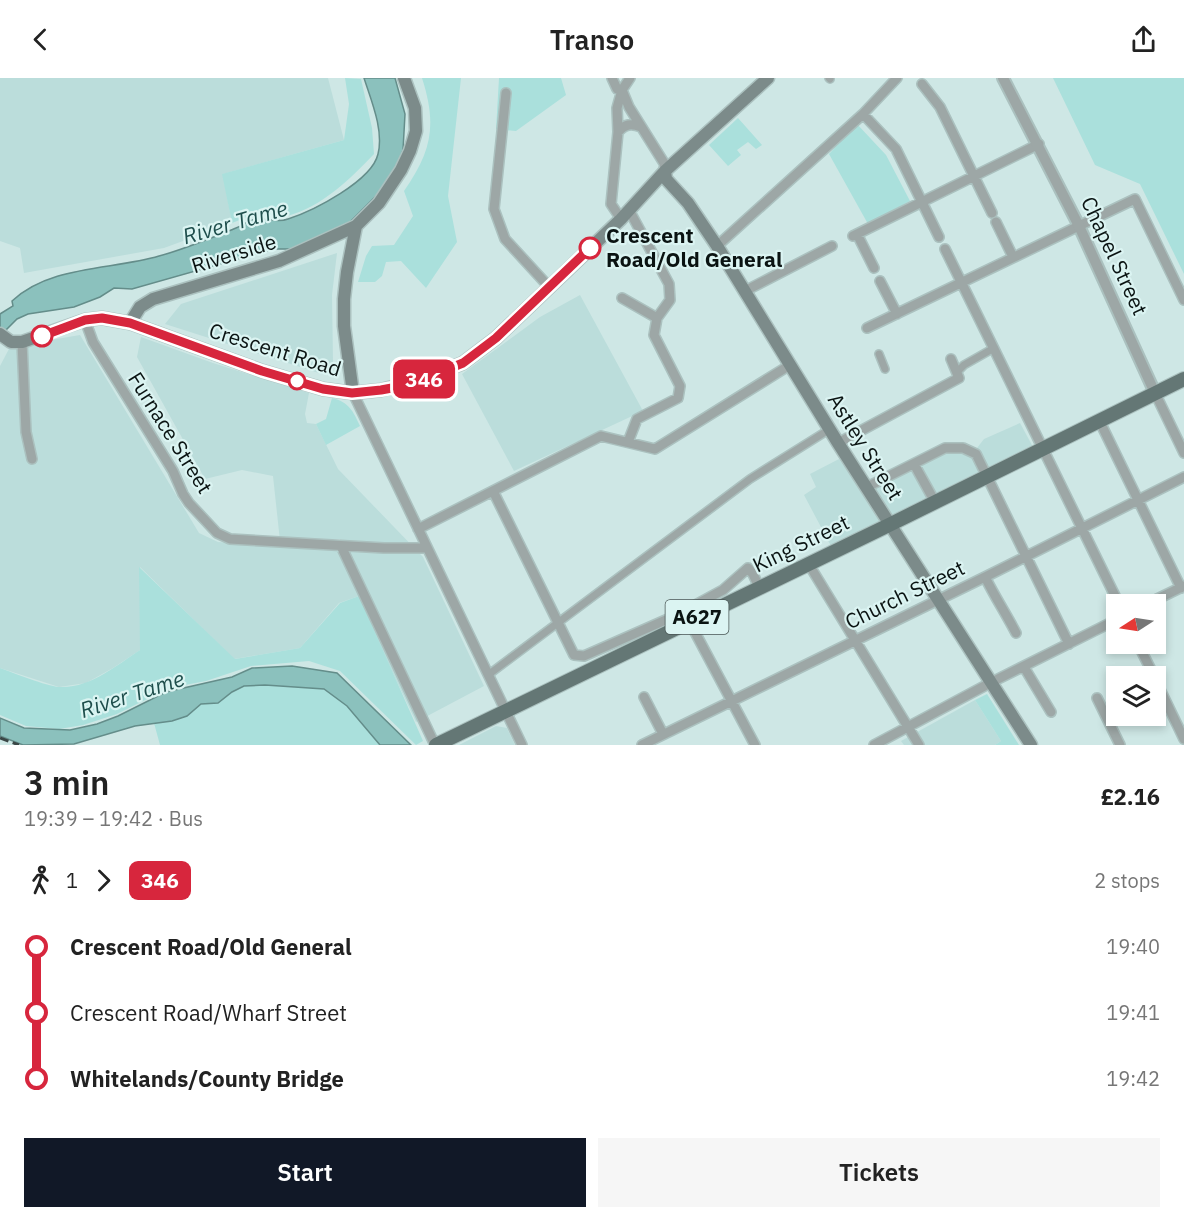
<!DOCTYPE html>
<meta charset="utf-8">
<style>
:root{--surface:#fff;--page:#f6f6f6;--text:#222;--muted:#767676;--accent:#111827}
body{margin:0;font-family:"IBM Plex Sans",sans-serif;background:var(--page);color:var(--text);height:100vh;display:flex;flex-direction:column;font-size:22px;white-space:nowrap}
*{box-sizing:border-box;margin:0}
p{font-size:20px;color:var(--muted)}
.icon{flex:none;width:33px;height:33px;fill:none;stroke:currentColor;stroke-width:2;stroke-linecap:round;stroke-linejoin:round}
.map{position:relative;height:667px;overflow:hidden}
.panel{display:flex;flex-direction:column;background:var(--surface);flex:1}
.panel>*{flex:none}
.badge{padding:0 12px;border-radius:9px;font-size:21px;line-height:39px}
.needle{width:39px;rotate:258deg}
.fabs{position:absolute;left:1106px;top:516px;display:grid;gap:12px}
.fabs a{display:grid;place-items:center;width:60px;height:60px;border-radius:0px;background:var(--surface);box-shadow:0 3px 9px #0003;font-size:30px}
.map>.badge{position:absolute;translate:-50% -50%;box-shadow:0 0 0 3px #fff}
.legs{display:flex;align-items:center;gap:9px;height:66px;padding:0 24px;font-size:20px}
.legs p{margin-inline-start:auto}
.headline{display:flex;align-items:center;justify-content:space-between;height:102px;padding:0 24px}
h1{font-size:33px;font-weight:600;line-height:45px}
.action{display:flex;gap:12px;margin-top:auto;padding:12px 24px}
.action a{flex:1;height:69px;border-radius:0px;background:var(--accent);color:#fff;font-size:24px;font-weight:600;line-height:69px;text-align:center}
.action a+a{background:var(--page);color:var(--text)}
ul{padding:0 24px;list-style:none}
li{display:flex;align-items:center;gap:21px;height:66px;font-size:22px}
li i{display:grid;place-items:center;width:9px;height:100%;margin:0 8px;background:currentColor}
li i::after{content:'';width:15px;height:15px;margin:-8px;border:4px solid;border-radius:50%;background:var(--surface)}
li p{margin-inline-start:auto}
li:first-child i{background:linear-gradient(#0000 50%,currentColor 0)}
li:last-child i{background:linear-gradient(currentColor 50%,#0000 0)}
header{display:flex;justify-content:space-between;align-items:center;height:78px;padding:0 24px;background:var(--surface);font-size:27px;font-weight:600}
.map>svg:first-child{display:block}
.built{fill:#bbdddb}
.green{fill:#aae0dc}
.water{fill:#8bc1bd;stroke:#648d8a;stroke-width:1.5}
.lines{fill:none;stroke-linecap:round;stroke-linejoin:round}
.pedestrian-casing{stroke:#abc1bf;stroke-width:10}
.minor-casing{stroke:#abc1bf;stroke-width:12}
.tertiary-casing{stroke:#abc1bf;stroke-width:14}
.secondary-casing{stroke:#abc1bf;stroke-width:15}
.primary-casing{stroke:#abc1bf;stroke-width:16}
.pedestrian{stroke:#9da7a6;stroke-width:7}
.minor{stroke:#9da7a6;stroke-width:9}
.tertiary{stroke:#9da7a6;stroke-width:10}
.secondary{stroke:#7c8b8a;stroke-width:12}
.primary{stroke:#647775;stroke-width:14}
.rail{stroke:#3a4746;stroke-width:3;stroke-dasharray:9 4.5;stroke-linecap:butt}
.line-1-casing{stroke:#fff;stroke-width:14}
.line-1{stroke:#d7263d;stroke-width:9}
.stop-1-dot{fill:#fff;stroke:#d7263d;stroke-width:3}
.labels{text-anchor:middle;stroke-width:4.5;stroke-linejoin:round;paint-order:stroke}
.shield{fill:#dbf4f2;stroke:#495655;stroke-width:1.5}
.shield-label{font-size:20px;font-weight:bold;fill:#0a1312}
.stop-label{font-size:21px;font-weight:bold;fill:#0a1312;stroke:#dbf4f2;text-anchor:start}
.street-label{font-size:21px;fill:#0a1312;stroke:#dbf4f2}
.water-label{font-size:22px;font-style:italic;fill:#1e4e4c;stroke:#dbf4f2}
</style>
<header><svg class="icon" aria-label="back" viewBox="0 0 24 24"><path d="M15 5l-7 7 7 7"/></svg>Transo<svg class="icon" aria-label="share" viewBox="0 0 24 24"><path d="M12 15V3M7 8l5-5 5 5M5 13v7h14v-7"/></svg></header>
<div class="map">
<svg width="1184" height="667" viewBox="0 0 1184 667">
<rect width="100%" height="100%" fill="#cee7e5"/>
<!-- built -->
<path class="built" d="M0,0H328L344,62L223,96L232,145L164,170L24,195L20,170L0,163Z
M337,175L332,217L333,285L322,296L165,246L181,226Z
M580,217L643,333L514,393L462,296L540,239Z
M80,257L199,455L218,464L343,472L340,461L280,463L273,398L242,392L205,401L137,279L141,259L213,285L309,315L305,336L307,345L316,346L338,391L423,479L484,608L416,644L381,570L359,518L339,525L300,570L234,581L140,489V572L113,590L86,605L59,609L0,590V288L10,269Z
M1020,345L1033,369L831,468L804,417L816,409L810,396L839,381L863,415L945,376L959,375L970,379L984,361Z
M975,622L1001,663L995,667H904L901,663Z
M496,648L507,650L515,667H459Z"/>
<!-- green -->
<path class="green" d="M345,0L361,1L372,50L374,76C350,101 322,129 287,138C279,140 272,136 264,136C253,135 242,141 232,145L222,96L344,62L349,26Z
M422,0H461L448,118L457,164L426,210L401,183L386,184L382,198L375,204H358L366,178L372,168L394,167L413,138L404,113C432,73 437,47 422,0Z
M499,0H561L566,17L516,53L496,51Z
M1053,0H1184V196L1140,106L1095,87Z
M738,40L762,67L756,71L748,64L737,72L741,77L728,88L709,67Z
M857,46L886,77L910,123L868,146L829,76Z
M332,320C349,324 353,333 360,348L326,367L316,346L326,341Z
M139,489L235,581L300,570L340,525L359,518L423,663L416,667L340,593L309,583L251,588L206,603L169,610L117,636L83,647L59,651L26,648L0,637V590C14,595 46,608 59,609C89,611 117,587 140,572Z
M265,607L324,611L347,628L380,667H160L154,645L172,643L187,638L201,626L218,625L232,614L244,608Z
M987,616L1019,667H995L1001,663L975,622Z"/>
<!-- water -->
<path class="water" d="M364,0H395L405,36L403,72L398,86L380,114L347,147L291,171H273L132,211L114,210L100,219L74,229L28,236L17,241L0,258V236L13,228L12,223C50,187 112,192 159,178C185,171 211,160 236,150C242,148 247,143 252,142C265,138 276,146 288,141C313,133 372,103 378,76C384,52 371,22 364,0Z
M292,588L337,595L411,667H380L347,628L324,611L265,607L244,608L232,614L218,625L201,626L187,638L172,643L135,648L74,666L23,667L0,658V640L24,650L70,652L97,646L118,638L166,614L232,599L252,590Z"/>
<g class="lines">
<defs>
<path id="pedestrian" d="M829,0L830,1
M879,276L885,291
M957,294L964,287L994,270
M488,597L750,401L830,351"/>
<path id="minor" d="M612,0L617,11L622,12L629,29L664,85L665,93
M922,6L940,29L992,135
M506,15L494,131L505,161L550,210
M863,36L896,71L939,159
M618,54C625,46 631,45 641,49
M621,141L611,126L618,54L617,30L622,12L630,0
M996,144L1013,179
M857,156L874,190
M853,158L1039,66
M717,168L863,36L897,0
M945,171L1119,526
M880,203L897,236
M745,213L832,168
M622,220L657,240
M85,242L93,264L173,393L183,416L189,425L217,455L230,461L384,470H427
M867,250L1135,121L1184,222
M22,264L26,354L32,381
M353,315L522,667
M1155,315L1184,375
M1099,342L1181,510
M628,364L637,341L678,320L680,308L654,257L657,240L670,222L669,206L629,132
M838,365L959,300L951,281
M914,386L935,424
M867,409L945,370H963L976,376L1069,566
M493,413L574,577L584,578L677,537L723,512L748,490L753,496L759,509
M418,451L601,358L655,371L790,287
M341,468L435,667
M808,485L919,667
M985,499C995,519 1006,536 1016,555
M1147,526L1184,508
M689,543L755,667
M1138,566L1154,598
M1024,589L1051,634
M1155,601L1184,661
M644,619L663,656
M1097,620L1120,667
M642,667L985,499L1184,399
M874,667L992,604L1116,542"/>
<path id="tertiary" d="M1003,0L1079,148L1155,315"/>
<path id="secondary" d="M665,93L666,101L688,125L717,168L838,365L1031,667
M130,245L140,229L153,221L279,183L356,148
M0,256L11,264H22L85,242L102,240L130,245L262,293L323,311L353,315L381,312L424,301L463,285L496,260L621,141L665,93L768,0
M353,315L344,248V221L347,194L356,148L379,125L401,92L410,73L416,53L415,30L404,0"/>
<path id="primary" d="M436,667L891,446L1184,301"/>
</defs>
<!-- pedestrian casing -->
<use href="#pedestrian" class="pedestrian-casing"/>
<!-- minor casing -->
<use href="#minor" class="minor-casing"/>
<!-- tertiary casing -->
<use href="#tertiary" class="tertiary-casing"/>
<!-- secondary casing -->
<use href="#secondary" class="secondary-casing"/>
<!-- primary casing -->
<use href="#primary" class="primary-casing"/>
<!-- pedestrian -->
<use href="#pedestrian" class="pedestrian"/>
<!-- minor -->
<use href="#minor" class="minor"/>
<!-- tertiary -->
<use href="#tertiary" class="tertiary"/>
<!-- secondary -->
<use href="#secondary" class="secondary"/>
<!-- primary -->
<use href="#primary" class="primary"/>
<!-- rail -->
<path class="rail" d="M0,660L19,667"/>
</g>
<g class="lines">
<defs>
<path id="line-1" d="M42,258L85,242L102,240L130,245L262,293L323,311L352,315L381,312L408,307L463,285L496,260L590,170"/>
</defs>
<!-- line-1 casing -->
<use href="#line-1" class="line-1-casing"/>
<!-- line-1 -->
<use href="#line-1" class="line-1"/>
</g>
<!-- markers -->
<g class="stop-1-dot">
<circle cx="590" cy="170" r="10"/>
<circle cx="42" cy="258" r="10"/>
<circle cx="297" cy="303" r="8"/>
</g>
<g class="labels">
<!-- shield labels -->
<rect class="shield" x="665.5" y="522" width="63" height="34" rx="4.5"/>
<g class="shield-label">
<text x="697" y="546">A627</text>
</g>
<!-- stop labels -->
<g class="stop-label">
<text x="606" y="165">Crescent<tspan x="606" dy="24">Road/Old General</tspan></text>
</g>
<!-- street labels -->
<g class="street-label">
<text transform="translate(234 176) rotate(-17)" y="7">Riverside</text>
<text transform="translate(1114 178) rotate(65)" y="7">Chapel Street</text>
<text transform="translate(275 272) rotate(17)" y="7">Crescent Road</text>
<text transform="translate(170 355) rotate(58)" y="7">Furnace Street</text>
<text transform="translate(865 369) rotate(58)" y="7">Astley Street</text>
<text transform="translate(801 466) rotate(-26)" y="7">King Street</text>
<text transform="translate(905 517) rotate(-26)" y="7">Church Street</text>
</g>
<!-- water labels -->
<g class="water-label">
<text transform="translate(235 144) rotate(-16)" y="8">River Tame</text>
<text transform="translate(132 616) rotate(-18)" y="8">River Tame</text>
</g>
</g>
</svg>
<div class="fabs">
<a><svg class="needle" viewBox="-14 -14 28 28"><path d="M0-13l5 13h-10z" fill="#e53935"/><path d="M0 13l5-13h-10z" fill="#767676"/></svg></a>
<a><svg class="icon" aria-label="layers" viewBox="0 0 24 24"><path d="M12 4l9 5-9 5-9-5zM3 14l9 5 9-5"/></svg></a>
</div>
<b class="badge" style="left:424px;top:301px;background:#d7263d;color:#fff">346</b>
</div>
<section class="panel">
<div class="headline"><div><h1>3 min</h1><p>19:39 – 19:42 · Bus</p></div><b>£2.16</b></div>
<div class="legs"><svg class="icon" aria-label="walk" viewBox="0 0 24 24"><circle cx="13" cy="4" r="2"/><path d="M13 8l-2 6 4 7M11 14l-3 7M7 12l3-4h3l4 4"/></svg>1<svg class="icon" aria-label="forward" viewBox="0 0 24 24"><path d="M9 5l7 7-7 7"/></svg><b class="badge" style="background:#d7263d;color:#fff">346</b><p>2 stops</p></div>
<ul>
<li><i style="color:#d7263d"></i><b>Crescent Road/Old General</b><p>19:40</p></li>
<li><i style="color:#d7263d"></i><span>Crescent Road/Wharf Street</span><p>19:41</p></li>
<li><i style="color:#d7263d"></i><b>Whitelands/County Bridge</b><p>19:42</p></li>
</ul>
<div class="action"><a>Start</a><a>Tickets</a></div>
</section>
